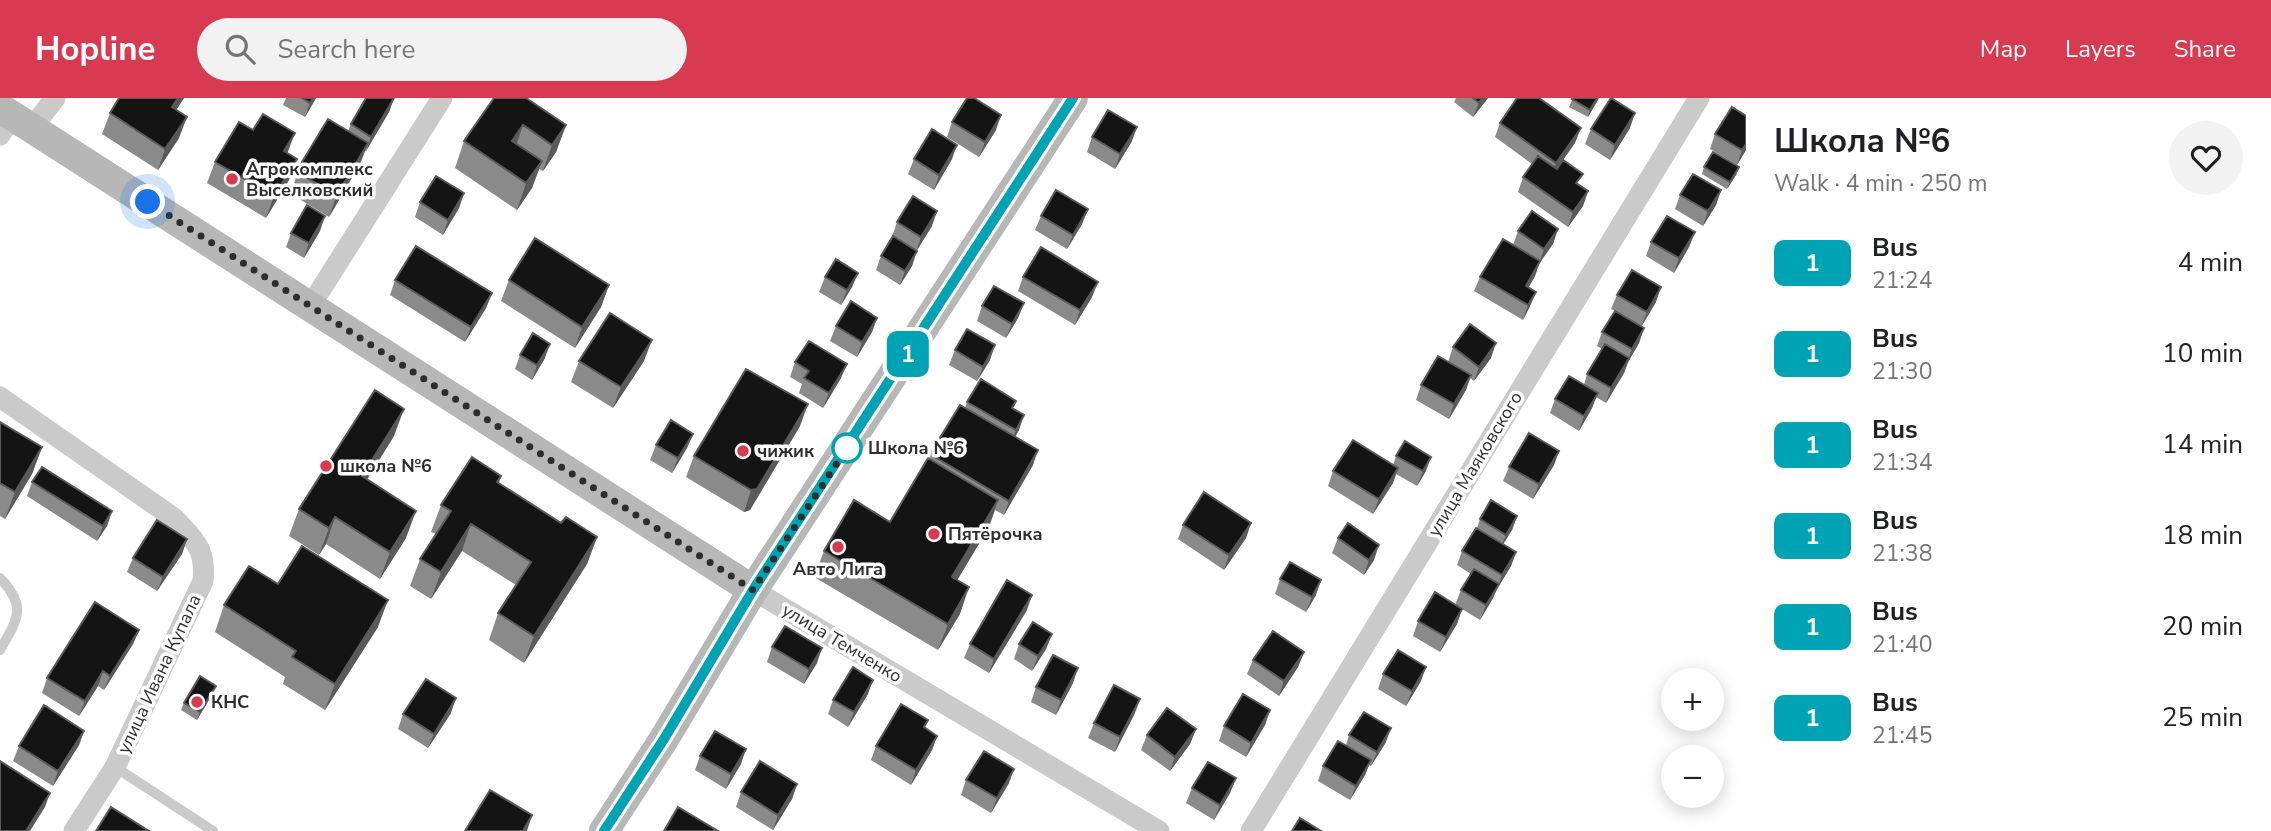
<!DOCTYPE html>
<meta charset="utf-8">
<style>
:root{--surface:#fff;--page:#f2f2f2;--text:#202124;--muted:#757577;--accent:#d83a51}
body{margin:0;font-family:"Nunito Sans",sans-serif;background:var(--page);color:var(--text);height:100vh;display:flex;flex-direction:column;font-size:26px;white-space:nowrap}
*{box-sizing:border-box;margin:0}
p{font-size:23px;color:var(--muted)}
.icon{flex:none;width:38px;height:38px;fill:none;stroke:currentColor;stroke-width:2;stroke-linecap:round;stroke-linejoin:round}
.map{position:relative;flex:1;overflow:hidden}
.side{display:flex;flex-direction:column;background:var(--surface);width:525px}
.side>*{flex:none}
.badge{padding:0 14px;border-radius:10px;font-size:24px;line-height:46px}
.fabs{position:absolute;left:1661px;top:570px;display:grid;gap:14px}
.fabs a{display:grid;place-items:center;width:63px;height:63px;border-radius:50%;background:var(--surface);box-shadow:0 4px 18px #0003;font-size:35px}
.you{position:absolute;width:35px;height:35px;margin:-18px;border:5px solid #fff;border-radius:50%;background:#1a73e8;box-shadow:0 0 0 10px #1a73e833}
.map>.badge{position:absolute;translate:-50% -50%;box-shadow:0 0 0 4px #fff}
.round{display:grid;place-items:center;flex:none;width:74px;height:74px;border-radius:37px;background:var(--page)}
.summary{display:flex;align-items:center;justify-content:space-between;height:119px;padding:0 28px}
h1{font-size:33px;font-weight:700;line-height:52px}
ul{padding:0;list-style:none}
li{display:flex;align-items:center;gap:21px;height:91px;padding:0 28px}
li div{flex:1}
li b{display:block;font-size:26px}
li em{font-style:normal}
li .badge{min-width:77px;font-weight:700;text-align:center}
header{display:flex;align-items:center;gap:42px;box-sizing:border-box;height:98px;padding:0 35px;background:var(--accent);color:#fff}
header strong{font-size:33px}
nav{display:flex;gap:38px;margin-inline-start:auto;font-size:24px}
.search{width:490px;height:63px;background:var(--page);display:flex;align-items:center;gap:18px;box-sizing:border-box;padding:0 24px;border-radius:38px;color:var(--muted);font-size:26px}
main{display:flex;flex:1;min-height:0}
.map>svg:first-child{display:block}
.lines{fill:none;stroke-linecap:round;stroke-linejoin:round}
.lane{stroke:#cacaca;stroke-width:10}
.street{stroke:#cacaca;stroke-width:21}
.secondary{stroke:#b7b7b7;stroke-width:30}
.wall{fill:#8a8a8a}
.shaded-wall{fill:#5a5a5a}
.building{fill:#141414;stroke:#5a5a5a;stroke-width:2}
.line-casing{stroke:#fff;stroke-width:16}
.line{stroke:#00a3b4;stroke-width:10}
.walk{stroke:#2d2d2d;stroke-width:7;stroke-dasharray:0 12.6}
.poi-dot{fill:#d83a51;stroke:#fff;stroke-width:2.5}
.stop-dot{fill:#fff;stroke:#00a3b4;stroke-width:3.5}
.labels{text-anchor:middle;stroke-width:7;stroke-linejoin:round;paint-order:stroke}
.poi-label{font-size:18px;font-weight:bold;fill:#2d2d2d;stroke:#fff;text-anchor:start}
.stop-label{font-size:18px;font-weight:bold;fill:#2d2d2d;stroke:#fff;text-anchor:start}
.street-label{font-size:18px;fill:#2d2d2d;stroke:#fff}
</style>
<header>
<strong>Hopline</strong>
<div class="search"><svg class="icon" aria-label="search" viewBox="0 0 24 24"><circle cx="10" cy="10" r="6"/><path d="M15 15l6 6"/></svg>Search here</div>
<nav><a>Map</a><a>Layers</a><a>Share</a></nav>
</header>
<main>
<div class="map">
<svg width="1746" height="733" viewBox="0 0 1746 733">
<rect width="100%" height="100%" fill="#fff"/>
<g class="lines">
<!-- lane -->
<path class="lane" d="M0,480C28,509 17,522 0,552
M115,669L213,733"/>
<!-- street -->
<path class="street" d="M32,30L55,0
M0,37L12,17
M311,207L442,0
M0,299L174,420C195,443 206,450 203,483L115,669L74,733
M753,492L1159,733
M1251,733L1699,0"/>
<!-- secondary -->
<path class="secondary" d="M0,10L753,492
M604,733L664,641L753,492L1073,0"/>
</g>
<!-- wall -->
<path class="wall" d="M119,0H184L176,12L179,40L158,72L102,36L110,15Z
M286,0H316L305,19L283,7Z
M394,0L389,14L366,53H365L360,66L329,119L296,99L300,89L294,85L302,64L348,33L351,26Z
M494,0L566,27L556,54L543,73L539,71L532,90L517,112L455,70L464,43Z
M1456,0H1488L1473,19L1454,4Z
M1573,0H1599L1588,19L1569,9Z
M952,24L996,32L979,59L947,39Z
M1500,25L1575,45L1559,67L1579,87L1588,93L1583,108L1568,129L1518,94L1523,79L1532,66L1495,39Z
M1630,30L1610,62L1585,46L1591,31Z
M1715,36L1746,52L1737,67L1710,51Z
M1092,39L1132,43L1115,71L1087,54Z
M288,55L297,61L289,82L266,120L207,85L215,64Z
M914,61H952L934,92L908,76Z
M1704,69H1739L1736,77L1727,91L1702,76Z
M1721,92L1716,107L1703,128L1675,111L1680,97Z
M464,95L459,110L443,137L415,119L420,104Z
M1088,111L1082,126L1067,151L1035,132L1041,118Z
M897,124L932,128L916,153L912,168L900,187L876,172L881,158L892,139Z
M1558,131L1553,146L1540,163L1535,178L1528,189L1536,194L1530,208L1523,222L1474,193L1480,179L1513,147L1518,133Z
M320,133L304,160L286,149L291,135Z
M1695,134L1689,149L1674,175L1646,158L1651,144Z
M858,175L852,189L841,207L819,194L825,179Z
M1023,179L1092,199L1075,227L1018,193Z
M395,182L492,195L486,210L465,244L390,197Z
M509,182L609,187L601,209L575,250L501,203Z
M1617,197L1656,204L1641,229L1644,230L1639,245L1628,264L1624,275L1606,305L1596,299L1592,310L1579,333L1550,315L1555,301L1584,287L1587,276L1602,251L1597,248L1602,234L1615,213L1611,211Z
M1024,205L1018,220L1006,240L977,223L982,208Z
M877,220L872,234L857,259L830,243L836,228Z
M1453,249L1491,260L1474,283L1470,280L1466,292L1449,321L1416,302L1421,287L1448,264Z
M955,252L990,262L977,283L949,267Z
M520,257L545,260L532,282L515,271Z
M579,263H644L613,310L571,284Z
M795,264L841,280L823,310L799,295L802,286L790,279Z
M1016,303L1013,310L1019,332L1015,339L1033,367L1004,417L995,412L989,429L957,482L960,516L938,552L814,479L824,453L890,424L930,356L965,310L967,304Z
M0,324L42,349L32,376L5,421L0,418Z
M800,328L750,412L744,414L686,379L694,358Z
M693,336L687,350L672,375L650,362L656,347Z
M394,338L367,382L406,440L380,481L326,446L319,457L289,438L299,411Z
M1559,353L1554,367L1533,401L1503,383L1509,369Z
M1396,358L1426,373L1417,388L1396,376L1393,385L1373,416L1328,388L1333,373L1393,367Z
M501,378L499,385L561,425L597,439L587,466L524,565L489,542L498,515L516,487L462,453L431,501L410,488L420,461L436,436L431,434L441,407Z
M32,384L112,413L107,428L97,443L27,398Z
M1517,418L1512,432L1503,446L1516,454L1511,468L1497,491L1493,500L1480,522L1462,511L1457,526L1440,554L1413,538L1418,523L1455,507L1461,492L1471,476L1457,467L1462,453L1477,430L1480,421Z
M1251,425L1246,440L1224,472L1178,441L1183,427Z
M1338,440L1374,462L1364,477L1332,455Z
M187,441L182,456L157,493L127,474L133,460Z
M1280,481L1316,497L1306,514L1275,496Z
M278,486L378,529L325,612L283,586L285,579L215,534L224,507Z
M1027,512L989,575L964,560L970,546Z
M139,532L133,546L104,592L98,588L79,618L42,595L47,580Z
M1052,536L1046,551L1032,573L1014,561L1019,546Z
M772,549L817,565L804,586L767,564Z
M1304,554L1298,569L1279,598L1247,576L1253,562Z
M1383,576L1421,583L1406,608L1378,591Z
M1073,585L1056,617L1031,604L1036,589Z
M216,588L213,595L197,622L181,612L184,605Z
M868,596L848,629L828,616L833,602Z
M1270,612L1265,627L1246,659L1219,643L1224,628Z
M451,615L428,650L398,631L403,616Z
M1135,615L1115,654L1088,640L1094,625Z
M925,630L937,638L932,652L911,687L871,662L876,648Z
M1196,631L1190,646L1170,673L1141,652L1147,637Z
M84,633L79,647L53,688L13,663L19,648Z
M1349,637L1386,644L1371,668L1369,667L1365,677L1350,702L1318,683L1323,668L1346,647Z
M700,658L741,666L726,691L695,672Z
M1236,680L1230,695L1214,722L1186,705L1192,690Z
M966,682L1009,685L991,715L961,697Z
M797,686L792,701L773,732L736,709L741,694Z"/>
<!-- shaded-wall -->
<path class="shaded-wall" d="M178,0H184L164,31L172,9Z
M313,0H316L305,19L310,5Z
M394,0L389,14L366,53L371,39Z
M1482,0H1488L1473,19L1479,5Z
M1597,0H1599L1588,19L1590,12Z
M1635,15L1630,30L1610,62L1615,47Z
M1001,17L996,32L979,59L985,44Z
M187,19L179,40L158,72L165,51Z
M523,27L514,54L512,43Z
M566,27L556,54L543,73L552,47Z
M1137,29L1132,43L1115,71L1120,56Z
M1581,30L1575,45L1551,79L1556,65Z
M295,35L287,56L284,53Z
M368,45L360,66L329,119L337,97Z
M1746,46V52L1737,67L1742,52Z
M957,47L952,61L934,92L939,77Z
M297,61L289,82L266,120L274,98Z
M542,63L532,90L517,112L526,85Z
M1739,69L1736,77L1727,91L1730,84Z
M1721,92L1716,107L1703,128L1708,113Z
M1588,93L1583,108L1568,129L1573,114Z
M464,95L459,110L443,137L448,122Z
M1088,111L1082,126L1067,151L1073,137Z
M937,113L932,128L916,154L921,139Z
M325,118L320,133L304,160L309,145Z
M1558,131L1553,146L1539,166L1544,151Z
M1695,134L1689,149L1674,175L1679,160Z
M917,153L912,168L900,187L905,173Z
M1540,163L1535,178L1521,203L1526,188Z
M858,175L852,189L841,207L847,192Z
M1098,184L1092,199L1075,227L1080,212Z
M609,187L601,209L575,250L582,229Z
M1661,189L1656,204L1641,229L1647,214Z
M1536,194L1530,208L1523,222L1528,207Z
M492,195L486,210L465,244L471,229Z
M1024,205L1018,220L1006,240L1012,226Z
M877,220L872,234L857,259L862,244Z
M1644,230L1639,245L1628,264L1624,275L1606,305L1611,290L1628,262L1632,251Z
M652,242L644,263L613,310L621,289Z
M1496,245L1491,260L1474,283L1479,269Z
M550,246L545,260L532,282L537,267Z
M995,247L990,262L977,283L983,269Z
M847,266L841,280L823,310L829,295Z
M1471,277L1466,292L1449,321L1454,306Z
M1598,295L1592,310L1579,333L1584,318Z
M808,306L800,328L750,412L744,414L751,392Z
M404,311L394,338L352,405L362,378Z
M1024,317L1019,332L1010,347L1016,332Z
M693,336L687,350L672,375L678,360Z
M42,349L32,376L5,421L15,394Z
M1038,352L1033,367L1004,417L1009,403Z
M1559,353L1554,367L1533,401L1539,386Z
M1431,359L1426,373L1417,388L1423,373Z
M1398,370L1393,385L1373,416L1379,401Z
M998,402L989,429L943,506L952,479Z
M112,413L107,428L97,443L103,428Z
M416,413L406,440L380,481L390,454Z
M1517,418L1512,432L1500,451L1506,437Z
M335,419L326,446L319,457L329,430Z
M1251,425L1246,440L1224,472L1229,457Z
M471,426L462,453L431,501L441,474Z
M597,439L587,466L524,565L534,538Z
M187,441L182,456L157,493L163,479Z
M1379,447L1374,462L1364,477L1369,462Z
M1516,454L1511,468L1497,491L1502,477Z
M1321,482L1316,497L1306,514L1312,499Z
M1499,486L1493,500L1480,522L1486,507Z
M969,489L960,516L938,552L948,526Z
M1032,497L1027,512L989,575L994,561Z
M388,502L378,529L325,612L335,586Z
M1462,511L1457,526L1440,554L1446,539Z
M139,532L133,546L104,592L110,578Z
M1052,536L1046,551L1032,573L1038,558Z
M822,550L817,565L804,586L809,571Z
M1304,554L1298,569L1279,598L1284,583Z
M1426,569L1421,583L1406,608L1412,593Z
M1078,570L1073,585L1056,617L1061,602Z
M103,573L98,588L79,618L85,603Z
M873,582L868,596L848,629L854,614Z
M216,588L213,595L197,622L200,614Z
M456,600L451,615L428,650L434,636Z
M1140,601L1135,615L1115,654L1120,639Z
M1270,612L1265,627L1246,659L1251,645Z
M1391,630L1386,644L1371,668L1377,654Z
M1196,631L1190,646L1170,673L1175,659Z
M84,633L79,647L53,688L58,673Z
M937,638L932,652L911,687L916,672Z
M746,651L741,666L726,691L731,676Z
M1371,662L1365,677L1350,702L1356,688Z
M1014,671L1009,685L991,715L997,700Z
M1236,680L1230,695L1214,722L1220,707Z
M797,686L792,701L773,732L778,717Z
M50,695L45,709L30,733H26Z
M532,717L527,733H523Z"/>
<!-- building -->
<path class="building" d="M119,0H178L172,9L187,19L165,51L110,15Z
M302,0H313L310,5Z
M366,0H394L371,39L351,26Z
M494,0H526L566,27L552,47L523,27L512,43L542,63L526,85L464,43Z
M967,0H974L1001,17L985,44L952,24Z
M1473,0H1482L1479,5Z
M1517,0H1539L1581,30L1556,65L1500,25Z
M1573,0H1597L1590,12L1572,1Z
M1611,0L1635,15L1615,47L1591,31Z
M1732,9L1746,18V46L1742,52L1715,36Z
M1108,12L1137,29L1120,56L1092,39Z
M263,16L295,35L284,53L297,61L274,98L215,64L239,24L253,32Z
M328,21L368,45L337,97L304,78L309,69L302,64Z
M932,31L957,47L939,77L914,61Z
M1713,54L1739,69L1730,84L1704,69Z
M1538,58L1557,71L1563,62L1583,76L1576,85L1588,93L1573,114L1523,79Z
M1693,76L1721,92L1708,113L1680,97Z
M436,78L464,95L448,122L420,104Z
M1056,92L1088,111L1073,137L1041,118Z
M913,98L937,113L921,139L897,124Z
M307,107L325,118L309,145L291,135Z
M1532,113L1558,131L1544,151L1518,133Z
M1667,118L1695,134L1679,160L1651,144Z
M893,138L917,153L905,173L881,158Z
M535,140L609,187L582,229L509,182Z
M1503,141L1540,163L1526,188L1536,194L1528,207L1480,179Z
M416,148L492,195L471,229L395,182Z
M1041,149L1098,184L1080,212L1023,179Z
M836,161L858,175L847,192L825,179Z
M1632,172L1661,189L1647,214L1617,197Z
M994,188L1024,205L1012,226L982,208Z
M851,203L877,220L862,244L836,228Z
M1615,213L1644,230L1632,251L1602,234Z
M610,215L652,242L621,289L579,263Z
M1470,226L1496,245L1479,269L1453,249Z
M967,231L995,247L983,269L955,252Z
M533,235L550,246L537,267L520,257Z
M809,243L847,266L829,295L804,280L809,273L795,264Z
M1605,246L1629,260L1611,290L1587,276Z
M1438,258L1471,277L1454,306L1421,287Z
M746,271L808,306L757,391L751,392L694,358Z
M1569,278L1598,295L1584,318L1555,301Z
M981,281L1016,303L1012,310L1024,317L1016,332L967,304Z
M375,292L404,311L362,378L416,413L390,454L335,419L329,430L299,411Z
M960,307L1038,352L1009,403L930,356Z
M671,322L693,336L678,360L656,347Z
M0,324L42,349L15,394L0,385Z
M1529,335L1559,353L1539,386L1509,369Z
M1353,342L1398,370L1379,401L1333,373Z
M1405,343L1431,359L1423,373L1396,358Z
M472,359L501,378L497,384L561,425L566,419L597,439L534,538L498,515L531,464L471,426L441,474L420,461L451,413L441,407Z
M928,360L998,402L952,479L969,489L948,526L824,453L854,402L890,424Z
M42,369L112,413L103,428L32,384Z
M1204,394L1251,425L1229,457L1183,427Z
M1491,402L1517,418L1506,437L1480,421Z
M157,422L187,441L163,479L133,460Z
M1348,425L1379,447L1369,462L1338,440Z
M1476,430L1516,454L1502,477L1462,453Z
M302,448L388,502L335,586L292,559L296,553L224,507L249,468L278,486Z
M1290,464L1321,482L1312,499L1280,481Z
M1474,471L1499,486L1486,507L1461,492Z
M1007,482L1032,497L994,561L970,546Z
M1435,494L1462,511L1446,539L1418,523Z
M95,504L139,532L110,578L103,573L85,603L47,580Z
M1033,524L1052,536L1038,558L1019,546Z
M785,528L822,550L809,571L772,549Z
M1273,533L1304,554L1284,583L1253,562Z
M1398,552L1426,569L1412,593L1383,576Z
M1053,557L1078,570L1061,602L1036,589Z
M853,569L873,582L854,614L833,602Z
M200,578L216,588L200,614L184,605Z
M426,581L456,600L434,636L403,616Z
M1114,587L1140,601L1120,639L1094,625Z
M1243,596L1270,612L1251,645L1224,628Z
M901,606L928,622L924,629L937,638L916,672L876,648Z
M44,607L84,633L58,673L19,648Z
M1167,610L1196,631L1175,659L1147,637Z
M1364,614L1391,630L1377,654L1349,637Z
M715,633L746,651L731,676L700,658Z
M1338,643L1371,662L1356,688L1323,668Z
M984,653L1014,671L997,700L966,682Z
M0,663L50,695L26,733H0Z
M760,663L797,686L778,717L741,694Z
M1208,664L1236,680L1220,707L1192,690Z
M490,692L532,717L523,733H465Z
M111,709L149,733H96Z
M678,709L718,733H664Z
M1300,720L1321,733H1292Z"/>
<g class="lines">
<defs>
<path id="line" d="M604,733L664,641L753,492L1073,0"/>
</defs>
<!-- line casing -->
<use href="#line" class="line-casing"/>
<!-- line -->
<use href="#line" class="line"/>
<!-- walk -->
<path class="walk" d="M148,104L753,492L849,347L847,350"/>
</g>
<!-- markers -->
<g class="poi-dot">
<circle cx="232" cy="81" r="7"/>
<circle cx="743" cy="353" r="7"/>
<circle cx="326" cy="368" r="7"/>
<circle cx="934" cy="436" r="7"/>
<circle cx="838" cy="449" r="7"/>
<circle cx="197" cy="604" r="7"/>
</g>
<circle class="stop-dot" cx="847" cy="350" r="14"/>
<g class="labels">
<!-- poi labels -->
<g class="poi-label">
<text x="246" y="77">Агрокомплекс<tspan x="246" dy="21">Выселковский</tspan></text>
<text x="757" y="359">чижик</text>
<text x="340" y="374">школа №6</text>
<text x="948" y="442">Пятёрочка</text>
<text x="838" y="477" text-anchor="middle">Авто Лига</text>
<text x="211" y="610">КНС</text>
</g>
<!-- stop labels -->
<g class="stop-label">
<text x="868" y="356">Школа №6</text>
</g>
<!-- street labels -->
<g class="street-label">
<text transform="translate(1475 366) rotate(-59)" y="6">улица Маяковского</text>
<text transform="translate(842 545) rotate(31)" y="6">улица Темченко</text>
<text transform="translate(159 576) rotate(-65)" y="6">улица Ивана Купала</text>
</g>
</g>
</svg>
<div class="fabs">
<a>+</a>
<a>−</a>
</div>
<div class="you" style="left:148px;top:104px"></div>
<b class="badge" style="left:908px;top:256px;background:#00a3b4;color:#fff">1</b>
</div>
<section class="side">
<div class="summary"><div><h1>Школа №6</h1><p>Walk · 4 min · 250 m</p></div><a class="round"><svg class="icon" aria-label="heart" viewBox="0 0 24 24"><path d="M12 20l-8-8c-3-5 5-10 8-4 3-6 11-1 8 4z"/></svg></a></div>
<ul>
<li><span class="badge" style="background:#00a3b4;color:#fff">1</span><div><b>Bus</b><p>21:24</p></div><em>4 min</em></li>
<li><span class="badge" style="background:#00a3b4;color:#fff">1</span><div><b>Bus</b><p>21:30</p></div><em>10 min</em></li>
<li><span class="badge" style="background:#00a3b4;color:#fff">1</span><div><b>Bus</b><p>21:34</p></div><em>14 min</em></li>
<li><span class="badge" style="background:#00a3b4;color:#fff">1</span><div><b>Bus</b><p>21:38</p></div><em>18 min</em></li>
<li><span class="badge" style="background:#00a3b4;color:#fff">1</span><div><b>Bus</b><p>21:40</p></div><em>20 min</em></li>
<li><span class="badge" style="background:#00a3b4;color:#fff">1</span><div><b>Bus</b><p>21:45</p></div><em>25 min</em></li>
</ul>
</section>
</main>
